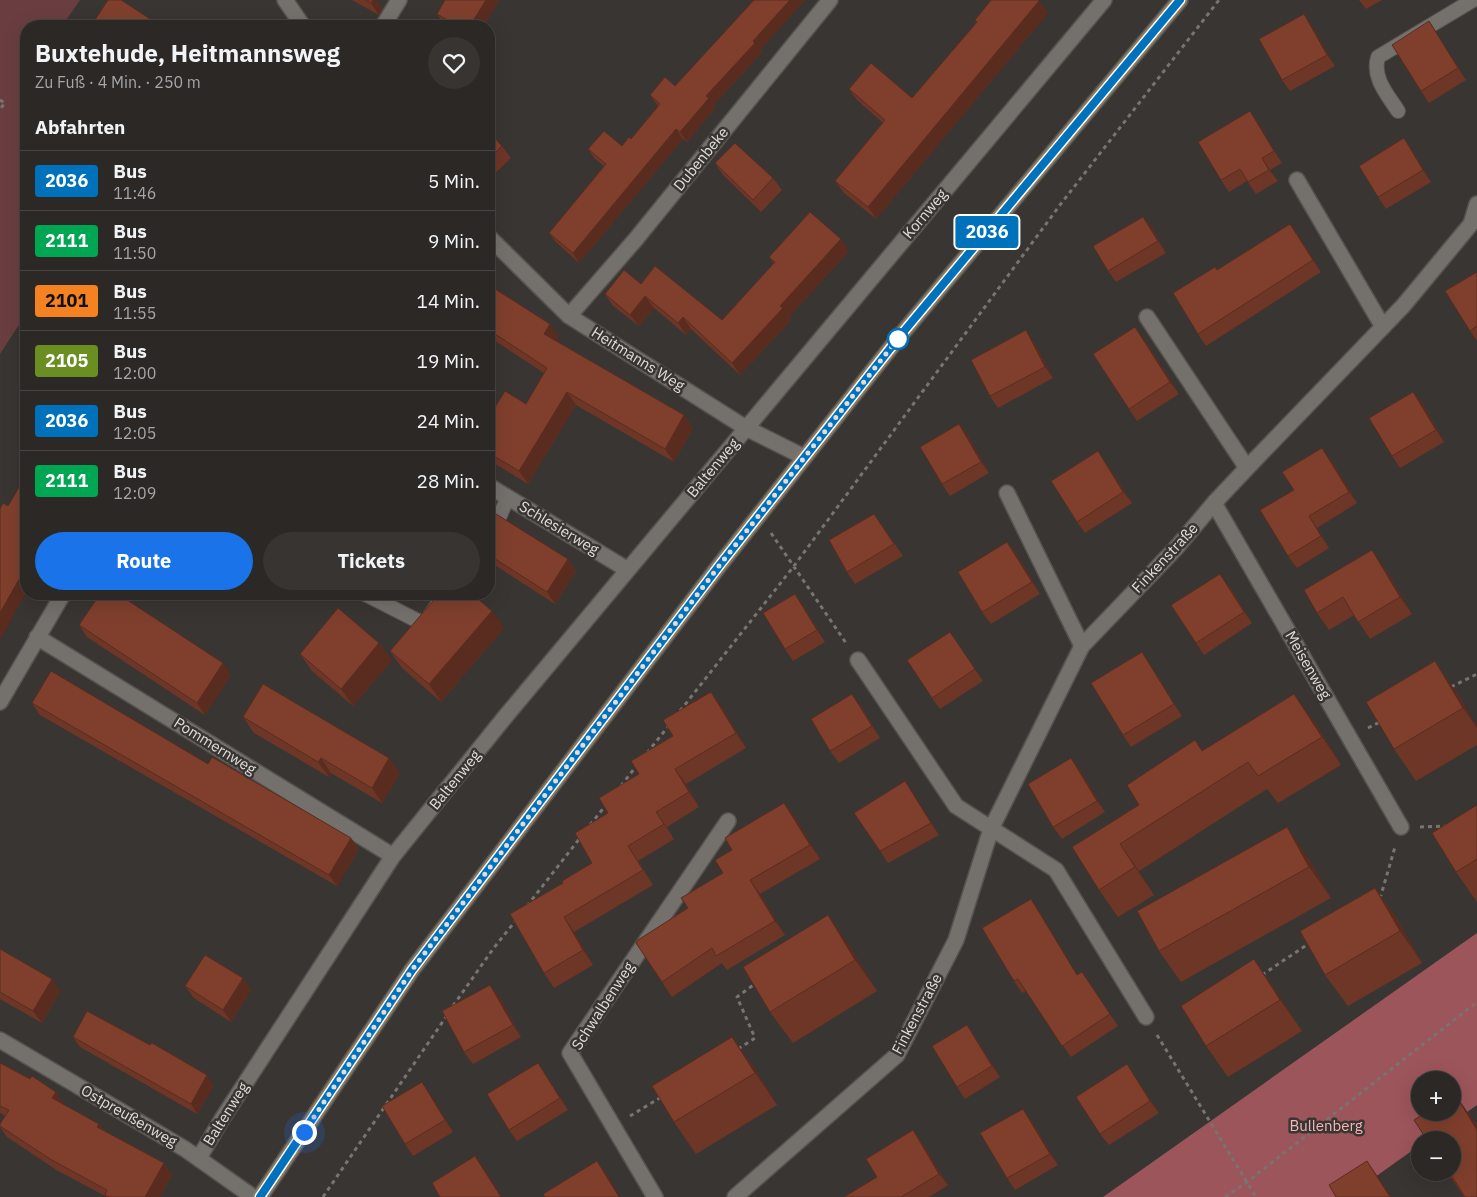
<!DOCTYPE html>
<html lang="de">
<meta charset="utf-8">
<style>
:root{--surface:#2b2826;--page:#373432;--text:#f1f3f6;--muted:#a6a6a7;--line:#474443;--accent:#1a73e8}
body{margin:0;font-family:"IBM Plex Sans",sans-serif;background:var(--page);color:var(--text);height:100vh;display:flex;flex-direction:column;font-size:19px;white-space:nowrap}
*{box-sizing:border-box;margin:0}
p{font-size:16px;color:var(--muted)}
.icon{flex:none;width:28px;height:28px;fill:none;stroke:currentColor;stroke-width:2;stroke-linecap:round;stroke-linejoin:round}
.map{position:relative;flex:1;overflow:hidden}
.side{position:absolute;left:20px;top:20px;width:475px;height:580px;display:flex;flex-direction:column;background:var(--surface);border-radius:20px;box-shadow:0 5px 20px #0002,0 0 0 1px var(--line)}
.side>*{flex:none}
.badge{padding:0 10px;border-radius:4px;font-size:18px;line-height:32px}
.buttons{position:absolute;left:1411px;top:1071px;display:grid;gap:10px}
.buttons a{display:grid;place-items:center;width:50px;height:50px;border-radius:50%;background:var(--surface);box-shadow:0 5px 20px #0002,0 0 0 1px var(--line);font-size:25px}
.you{position:absolute;width:25px;height:25px;margin:-12px;border:4px solid #fff;border-radius:50%;background:#1a73e8;box-shadow:0 0 0 8px #1a73e833}
.map>.badge{position:absolute;translate:-50% -50%;box-shadow:0 0 0 2px #fff}
h2{padding:0 15px;font-size:19px;line-height:45px}
.round{display:grid;place-items:center;flex:none;width:52px;height:52px;border-radius:26px;background:var(--page)}
.head{display:flex;align-items:center;justify-content:space-between;height:85px;padding:0 15px}
h1{font-size:24px;font-weight:700;line-height:38px}
.button{display:flex;gap:10px;margin-top:auto;padding:10px 15px}
.button a{flex:1;height:58px;border-radius:30px;background:var(--accent);color:#fff;font-size:20px;font-weight:700;line-height:58px;text-align:center}
.button a+a{background:var(--page);color:var(--text)}
ul{padding:0;list-style:none}
li{display:flex;align-items:center;gap:15px;height:60px;padding:0 15px;border-top:1px solid var(--line)}
li div{flex:1}
li b{display:block;font-size:19px}
li em{font-style:normal}
li .badge{min-width:55px;font-weight:700;text-align:center}
.map>svg:first-child{display:block}
.green{fill:#6a3e41}
.forest{fill:#9c555b;fill-rule:evenodd}
.lines{fill:none;stroke-linecap:round;stroke-linejoin:round}
.lane-casing{stroke:#565250;stroke-width:16}
.street-casing{stroke:#565250;stroke-width:18}
.secondary-casing{stroke:#565250;stroke-width:18}
.path{stroke:#787471;stroke-width:3;stroke-dasharray:4 4;stroke-linecap:butt}
.lane{stroke:#74706c;stroke-width:14}
.street{stroke:#74706c;stroke-width:15}
.secondary{stroke:#897960;stroke-width:15}
.wall{fill:#6e3627}
.shaded-wall{fill:#5a2c20}
.building{fill:#803f2d;stroke:#5a2c20}
.line-casing{stroke:#fff;stroke-width:11}
.line{stroke:#0072bc;stroke-width:8}
.walk{stroke:#e0dddb;stroke-width:5;stroke-dasharray:0 9}
.stop-dot{fill:#fff;stroke:#0072bc;stroke-width:2.5}
.labels{text-anchor:middle;stroke-width:5;stroke-linejoin:round;paint-order:stroke}
.street-label{font-size:15px;fill:#e0dddb;stroke:#393532}
.park-label{font-size:15px;fill:#f6b6b9;stroke:#393532}
</style>
<div class="map">
<svg width="1477" height="1197" viewBox="0 0 1477 1197">
<rect width="100%" height="100%" fill="#393532"/>
<!-- green -->
<path class="green" d="M0,0H80L62,26H26V80L23,85L26,87V314L0,354Z"/>
<!-- forest -->
<path class="forest" d="M1477,933V1105L1427,1140H1420V1145L1347,1197H1103ZM1420,1080H1452V1112H1420Z"/>
<g class="lines">
<defs>
<path id="lane" d="M1398,111C1387,94 1372,78 1378,57L1473,0
M489,532L498,520L508,497
M365,594L424,624L445,594"/>
<path id="street" d="M285,0L303,26
M383,26L399,0
M1297,180L1383,327
M489,237L569,316L746,428L804,457
M569,316L636,239L830,0
M1147,317L1247,468
M489,486L628,570
M1007,493L1082,646
M1214,503L1401,827
M37,637L393,856
M858,660L956,806L1056,870L1146,1017
M0,702L63,594
M0,1040L185,1149L253,1197
M199,1158L222,1119L393,856L505,717L1104,0
M655,1197L570,1053L728,821
M735,1197L897,1055L956,940L991,829L1082,646L1177,547L1214,503L1247,468L1403,306L1471,224L1477,204"/>
<path id="secondary" d="M260,1197L412,970L719,566L900,336L1180,0"/>
</defs>
<!-- lane casing -->
<use href="#lane" class="lane-casing"/>
<!-- street casing -->
<use href="#street" class="street-casing"/>
<!-- secondary casing -->
<use href="#secondary" class="secondary-casing"/>
<!-- path -->
<path class="path" d="M0,100L5,103L0,109
M771,533L846,643
M1451,687L1477,674
M680,711L794,566L1060,205L1219,0
M1368,728L1380,722
M647,753L670,724
M621,786L637,765
M590,825L606,805
M1420,827L1446,826
M1378,897L1381,895L1395,847
M527,906L580,838
M1262,975L1311,942
M453,1006L493,949L517,919
M1157,1035L1256,1197
M738,1049L755,1038L737,997L756,983
M630,1116L663,1096
M323,1197L448,1014
M1225,1197L1247,1182L1477,1002"/>
<!-- lane -->
<use href="#lane" class="lane"/>
<!-- street -->
<use href="#street" class="street"/>
<!-- secondary -->
<use href="#secondary" class="secondary"/>
</g>
<!-- wall -->
<path class="wall" d="M352,0H376L382,9L379,15Z
M445,0H499L484,26H447L444,24L437,14Z
M754,0H805L760,50L762,52L714,105L715,108L687,142L683,139L579,263L556,242L549,233L604,166L595,159L588,149L622,146L631,139L658,106L650,95L675,86Z
M1359,0H1382L1366,9Z
M1039,1L1048,13L876,219L844,193L835,181L883,123L857,100L849,89L912,98L976,23L975,20Z
M1429,21L1466,80L1429,103L1421,91Z
M1312,26L1335,66L1290,91L1282,80Z
M1250,111L1258,123L1282,163L1270,170L1278,181L1256,194L1247,181L1229,192L1221,180Z
M489,132L502,146L511,158L489,179Z
M1412,150L1431,182L1386,209L1378,197Z
M715,163L773,178L782,190L761,212L723,175Z
M1143,217L1152,228L1166,253L1116,282L1108,271Z
M1290,224L1321,272L1206,346L1198,334L1217,270Z
M849,251L789,317L791,320L740,375L691,329L686,335L654,308L639,326L613,306L605,294L641,284L722,320L774,264L769,257Z
M1477,272V341L1470,331Z
M489,285L559,337L556,341L684,415L693,428L674,462L576,405L528,484L489,460V417L526,404L544,373L489,337Z
M1144,339L1179,394L1137,421L1129,409Z
M1034,342L1053,378L998,408L990,396Z
M1413,392L1422,403L1444,442L1400,468L1392,456Z
M968,436L989,473L950,496L942,484Z
M1331,460L1357,503L1317,528L1329,548L1297,568L1288,556L1294,490Z
M1106,463L1132,503L1085,533L1077,522Z
M874,514L903,556L855,584L847,572Z
M489,523L568,559L576,571L555,604L496,566L492,561L489,559Z
M1007,542L1016,553L1040,594L991,624L982,612Z
M1384,567L1412,614L1370,639L1354,615L1329,630L1317,613Z
M1229,586L1252,623L1204,655L1196,643Z
M803,606L825,642L793,661L785,649Z
M492,611L504,628L441,702L402,668L390,651Z
M79,625L231,675L205,715L87,637Z
M950,632L983,681L940,709L932,698Z
M379,643L392,660L353,706L312,671L300,654Z
M1142,652L1150,664L1182,716L1131,747L1123,735Z
M1457,693L1477,726V745L1416,781L1394,749Z
M32,703L208,764L359,849L337,886L40,715Z
M860,705L880,738L839,763L830,751Z
M721,706L746,748L686,784L699,807L667,827L674,839L638,861L653,885L574,932L593,965L554,988L544,973L563,883L592,863L608,813L639,774Z
M243,717L389,758L400,773L382,803L331,773L329,777L254,733Z
M1314,721L1341,765L1278,803L1267,789L1139,871L1154,895L1118,917L1099,890L1139,805L1202,750Z
M1080,770L1105,812L1062,839L1053,827Z
M905,781L939,835L888,863L880,851Z
M784,803L795,817L820,859L760,894L785,935L727,970L722,963L672,997L662,982L688,908L723,873L732,850Z
M1477,805V902L1456,872Z
M1309,859L1331,898L1181,982L1159,951Z
M1375,888L1397,919L1422,963L1348,1006L1325,975Z
M1039,911L1077,975L1090,984L1118,1026L1071,1057L1026,991L1022,993L1014,981Z
M850,947L877,991L793,1043L770,1012Z
M0,949L52,979L60,991L42,1023L0,999Z
M1254,959L1276,991L1302,1031L1228,1077L1206,1046Z
M243,978L251,990L231,1022L194,998L185,986Z
M499,996L521,1037L473,1064L464,1052Z
M967,1025L975,1037L1000,1077L965,1099L957,1087Z
M73,1037L214,1085L197,1114L80,1047Z
M732,1037L754,1068L777,1105L696,1154L674,1122Z
M0,1063L56,1092L64,1105L99,1124L105,1131L164,1163L172,1175L160,1197H107L58,1171L7,1137L0,1127V1124L6,1116L0,1113Z
M1127,1064L1159,1113L1109,1145L1100,1134Z
M546,1075L568,1110L517,1141L509,1130Z
M430,1094L453,1132L413,1156L405,1144Z
M1455,1094L1477,1126V1197H1464L1447,1172Z
M1023,1109L1031,1120L1058,1165L1015,1190L1007,1178Z
M913,1130L921,1142L948,1185L929,1197H844L877,1177Z"/>
<!-- shaded-wall -->
<path class="shaded-wall" d="M373,0H376L382,9L379,15L371,3Z
M486,0H499L484,26H470Z
M790,0H805L760,50L762,52L714,105L715,108L687,142L680,132L706,96L753,41Z
M1039,1L1048,13L876,219L868,207Z
M1304,14L1312,26L1335,66L1327,55Z
M1429,21L1437,33L1466,80L1458,68Z
M155,22L158,26H152Z
M1250,111L1258,123L1282,163L1274,151Z
M676,129L683,139L579,263L573,253Z
M1404,138L1412,150L1431,182L1423,170Z
M1262,158L1270,170L1278,181L1269,170Z
M1143,217L1152,228L1166,253L1158,241Z
M1290,224L1299,236L1321,272L1313,260Z
M841,239L849,251L789,317L791,320L740,375L732,363L780,306Z
M645,296L654,308L639,326L630,315Z
M683,317L691,329L686,335L678,323Z
M550,324L559,337L553,347L544,334Z
M1135,327L1144,339L1179,394L1170,382Z
M1026,330L1034,342L1053,378L1045,367Z
M567,392L576,405L528,484L519,471Z
M1413,392L1422,403L1444,442L1436,430Z
M684,415L693,428L674,462L665,449Z
M959,424L968,436L989,473L981,462Z
M1322,448L1331,460L1357,503L1349,492Z
M1098,451L1106,463L1132,503L1123,492Z
M1309,516L1317,528L1329,548L1321,536Z
M1007,542L1016,553L1040,594L1032,582Z
M1372,550L1384,567L1412,614L1400,597Z
M568,559L576,571L555,604L547,592Z
M26,567V593L0,640V613Z
M1220,574L1229,586L1252,623L1244,612Z
M795,594L803,606L825,642L817,630Z
M492,611L504,628L441,702L429,684Z
M379,643L392,660L353,706L341,689Z
M1142,652L1150,664L1182,716L1174,704Z
M1435,661L1457,693L1477,726V728L1463,708Z
M223,663L231,675L205,715L197,703Z
M711,692L721,706L746,748L736,733Z
M852,694L860,705L880,738L872,726Z
M1294,694L1314,721L1341,765L1322,737Z
M321,758L331,773L329,777L318,762Z
M389,758L400,773L382,803L372,788Z
M1071,758L1080,770L1105,812L1097,801Z
M675,769L686,784L699,807L689,792Z
M905,781L913,793L939,835L931,823Z
M784,803L795,817L820,859L810,845Z
M656,812L667,827L674,839Z
M1287,827L1309,859L1331,898L1309,867Z
M351,838L359,849L337,886L329,875Z
M1120,844L1139,871L1154,895L1135,867Z
M750,880L760,894L785,935L775,921Z
M1375,888L1397,919L1422,963L1400,931Z
M1031,899L1039,911L1085,987L1077,975Z
M828,915L850,947L877,991L855,960Z
M564,917L574,932L593,965L583,950Z
M1254,959L1276,991L1302,1031L1280,1000Z
M243,978L251,990L231,1022L223,1010Z
M52,979L60,991L42,1023L33,1011Z
M490,985L499,996L521,1037L513,1025Z
M967,1025L975,1037L1000,1077L992,1066Z
M732,1037L754,1068L777,1105L755,1073Z
M538,1063L546,1075L568,1110L560,1098Z
M1127,1064L1135,1076L1159,1113L1150,1101Z
M207,1075L214,1085L197,1114L191,1104Z
M422,1082L430,1094L453,1132L445,1120Z
M56,1092L64,1104L60,1110L52,1098Z
M1455,1094L1477,1126V1130Z
M1023,1109L1031,1120L1058,1165L1050,1154Z
M99,1124L108,1135L97,1127Z
M913,1130L921,1142L948,1185L939,1174Z
M475,1156L486,1171L502,1197H501Z
M597,1161L606,1173L620,1197H619Z
M1367,1161L1392,1197H1390Z
M164,1163L172,1175L160,1197H145Z"/>
<!-- building -->
<path class="building" d="M108,0H121L155,22L152,26H91Z
M365,0H373L371,3Z
M445,0H486L470,26H458L437,14Z
M754,0H790L753,41L755,43L706,96L709,98L680,132L676,129L573,253L549,233L606,164L588,149L604,131L622,146L629,137L631,139L660,104L650,95L665,77L675,86Z
M991,0H1038L1039,1L868,207L835,181L885,120L849,89L871,63L912,98L977,22L975,20Z
M1304,14L1327,55L1282,80L1259,39Z
M1429,21L1458,68L1421,91L1392,45Z
M1250,111L1274,151L1262,158L1269,170L1248,182L1240,169L1221,180L1198,142Z
M489,132L502,146L489,159Z
M1404,138L1423,170L1378,197L1359,166Z
M735,143L773,178L753,200L715,163Z
M810,212L841,239L780,306L783,308L732,363L683,317L678,323L645,296L630,315L605,294L624,270L641,284L655,266L722,320L775,262L769,257Z
M1143,217L1158,241L1108,271L1093,246Z
M1290,224L1313,260L1198,334L1173,293L1215,267L1217,270Z
M1477,272V326L1470,331L1445,291Z
M489,285L550,324L544,334L684,415L665,449L567,392L519,471L489,453V417L505,391L526,404L547,368L489,330Z
M1135,327L1170,382L1129,409L1093,354Z
M1026,330L1045,367L990,396L971,360Z
M1413,392L1436,430L1392,456L1369,418Z
M959,424L981,462L942,484L920,447Z
M1322,448L1349,492L1309,516L1321,536L1288,556L1260,510L1294,490L1282,472Z
M1098,451L1123,492L1077,522L1051,481Z
M26,475V567L0,613V509L3,503L8,506Z
M496,514L568,559L547,592L489,555V523Z
M874,514L894,544L847,572L829,540Z
M1007,542L1032,582L982,612L958,572Z
M1372,550L1400,597L1358,622L1343,597L1317,613L1304,590Z
M1220,574L1244,612L1196,643L1171,605Z
M100,594H118L223,663L197,703L79,625Z
M439,594H472L492,611L429,684L390,651Z
M795,594L817,630L785,649L763,613Z
M338,608L379,643L341,689L300,654Z
M950,632L975,669L932,698L907,660Z
M1142,652L1174,704L1123,735L1091,683Z
M1435,661L1463,708L1394,749L1366,702Z
M51,671L208,764L212,757L351,838L329,875L32,703Z
M263,684L389,758L372,788L321,758L318,762L243,717Z
M711,692L736,733L675,769L689,792L656,812L664,824L628,846L643,870L564,917L583,950L544,973L510,914L563,883L562,881L592,863L575,833L608,813L599,798L639,774L631,761L673,736L663,720Z
M852,694L872,726L830,751L811,719Z
M1294,694L1322,737L1258,776L1248,762L1120,844L1135,867L1099,890L1072,847L1139,805L1127,785L1195,740L1202,751Z
M1071,758L1097,801L1053,827L1028,784Z
M905,781L931,823L880,851L854,813Z
M784,803L810,845L750,880L775,921L716,956L712,948L662,982L636,943L638,940L688,908L681,898L723,873L715,860L732,850L725,838Z
M1477,805V859L1456,872L1432,833Z
M1287,827L1309,867L1159,951L1137,911Z
M1375,888L1400,931L1325,975L1300,931Z
M1031,899L1077,975L1082,972L1110,1014L1062,1046L1018,979L1014,981L982,928Z
M828,915L855,960L770,1012L743,967Z
M0,949L52,979L33,1011L0,992Z
M205,955L243,978L223,1010L185,986Z
M1254,959L1280,1000L1206,1046L1181,1006Z
M490,985L513,1025L464,1052L442,1011Z
M87,1011L150,1045L152,1043L207,1075L191,1104L73,1037Z
M967,1025L992,1066L957,1087L932,1046Z
M732,1037L755,1073L674,1122L652,1086Z
M0,1063L30,1079L32,1076L56,1092L52,1098L99,1124L97,1127L164,1163L145,1197H109L105,1195L107,1190L50,1159L0,1126V1124L9,1110L0,1106Z
M538,1063L560,1098L509,1130L487,1094Z
M1127,1064L1150,1101L1100,1134L1076,1097Z
M422,1082L445,1120L405,1144L382,1106Z
M1455,1094L1477,1130V1197H1465L1451,1175L1449,1176L1447,1172H1452V1140H1427L1414,1120L1426,1112H1452V1096Z
M1023,1109L1050,1154L1007,1178L980,1133Z
M913,1130L939,1174L901,1197H844L877,1177L866,1159Z
M475,1156L501,1197H440L432,1183Z
M597,1161L619,1197H545L543,1194Z
M1367,1161L1390,1197H1336L1329,1185Z"/>
<g class="lines">
<defs>
<path id="line" d="M260,1197L412,970L719,566L900,336L1180,0"/>
</defs>
<!-- line casing -->
<use href="#line" class="line-casing"/>
<!-- line -->
<use href="#line" class="line"/>
<!-- walk -->
<path class="walk" d="M304,1132L412,970L719,566L900,336L898,339"/>
</g>
<!-- markers -->
<circle class="stop-dot" cx="898" cy="339" r="10"/>
<g class="labels">
<!-- street labels -->
<g class="street-label">
<text transform="translate(701 159) rotate(-51)" y="5">Dubenbeke</text>
<text transform="translate(925 214) rotate(-50)" y="5">Kornweg</text>
<text transform="translate(638 359) rotate(32)" y="5">Heitmanns Weg</text>
<text transform="translate(713 468) rotate(-50)" y="5">Baltenweg</text>
<text transform="translate(559 528) rotate(31)" y="5">Schlesierweg</text>
<text transform="translate(1165 558) rotate(-47)" y="5">Finkenstraße</text>
<text transform="translate(1308 665) rotate(60)" y="5">Meisenweg</text>
<text transform="translate(215 746) rotate(32)" y="5">Pommernweg</text>
<text transform="translate(455 780) rotate(-51)" y="5">Baltenweg</text>
<text transform="translate(603 1006) rotate(-57)" y="5">Schwalbenweg</text>
<text transform="translate(917 1014) rotate(-62)" y="5">Finkenstraße</text>
<text transform="translate(226 1114) rotate(-58)" y="5">Baltenweg</text>
<text transform="translate(129 1116) rotate(30)" y="5">Ostpreußenweg</text>
</g>
<!-- park labels -->
<g class="park-label">
<text x="1326" y="1131">Bullenberg</text>
</g>
</g>
</svg>
<div class="buttons">
<a>+</a>
<a>−</a>
</div>
<div class="you" style="left:304px;top:1132px"></div>
<b class="badge" style="left:987px;top:232px;background:#0072bc;color:#fff">2036</b>
<section class="side">
<div class="head"><div><h1>Buxtehude, Heitmannsweg</h1><p>Zu Fuß · 4 Min. · 250 m</p></div><a class="round"><svg class="icon" aria-label="heart" viewBox="0 0 24 24"><path d="M12 20l-8-8c-3-5 5-10 8-4 3-6 11-1 8 4z"/></svg></a></div>
<h2>Abfahrten</h2>
<ul>
<li><span class="badge" style="background:#0072bc;color:#fff">2036</span><div><b>Bus</b><p>11:46</p></div><em>5 Min.</em></li>
<li><span class="badge" style="background:#00a651;color:#fff">2111</span><div><b>Bus</b><p>11:50</p></div><em>9 Min.</em></li>
<li><span class="badge" style="background:#f58220;color:#111">2101</span><div><b>Bus</b><p>11:55</p></div><em>14 Min.</em></li>
<li><span class="badge" style="background:#6b8e23;color:#fff">2105</span><div><b>Bus</b><p>12:00</p></div><em>19 Min.</em></li>
<li><span class="badge" style="background:#0072bc;color:#fff">2036</span><div><b>Bus</b><p>12:05</p></div><em>24 Min.</em></li>
<li><span class="badge" style="background:#00a651;color:#fff">2111</span><div><b>Bus</b><p>12:09</p></div><em>28 Min.</em></li>
</ul>
<div class="button"><a>Route</a><a>Tickets</a></div>
</section>
</div>
